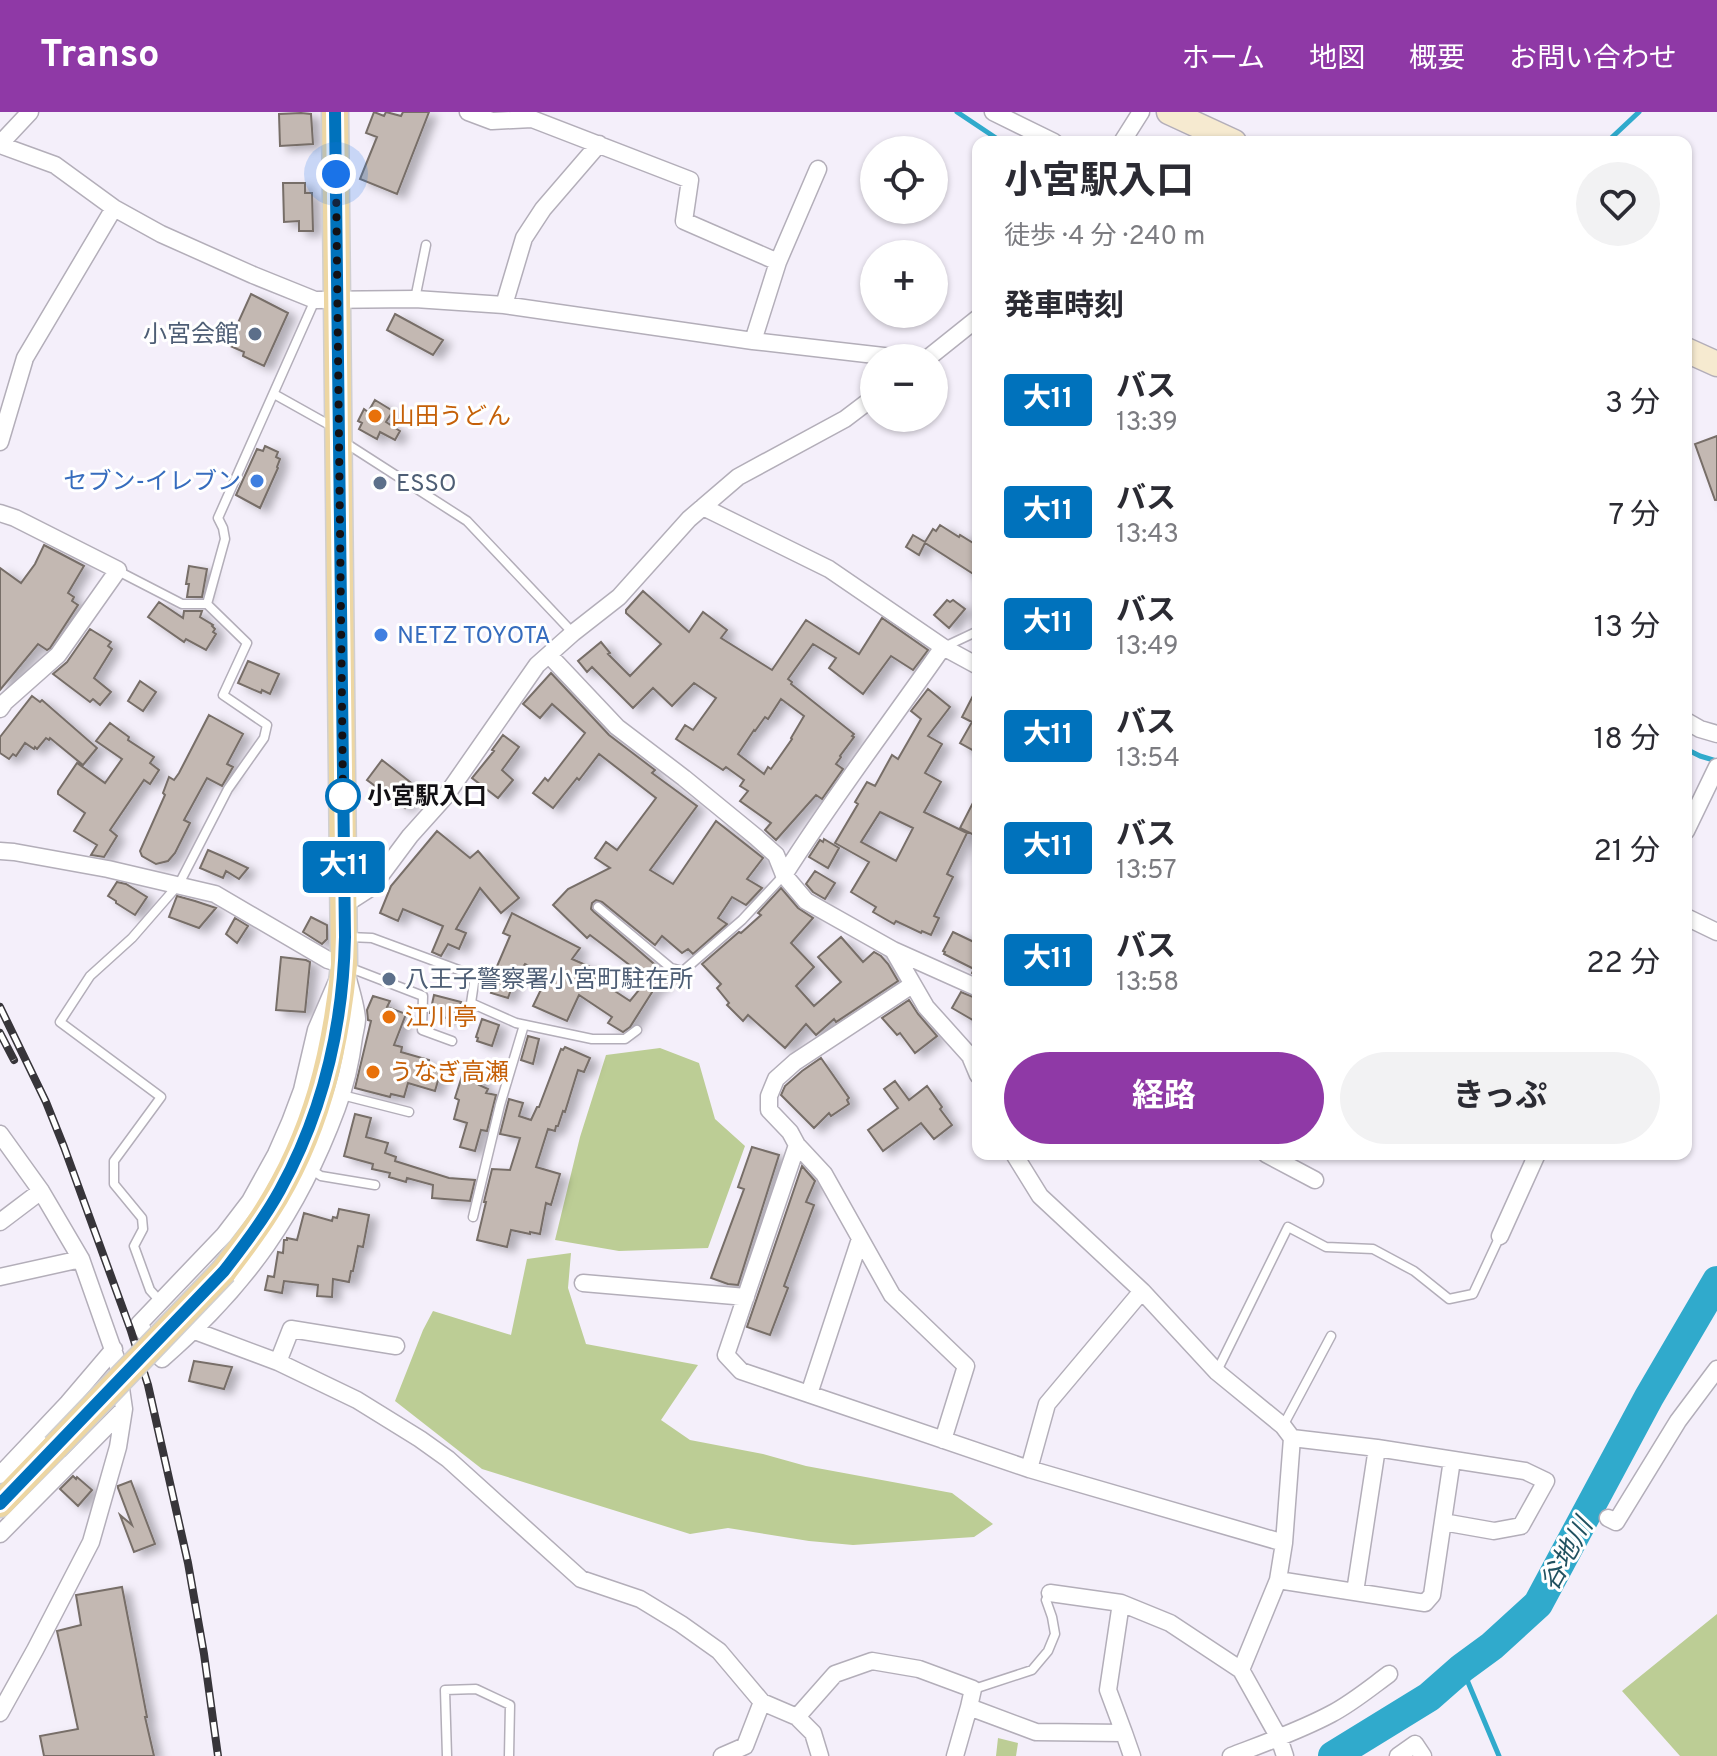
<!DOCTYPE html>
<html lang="ja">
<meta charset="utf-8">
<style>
:root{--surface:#fff;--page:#f2f2f3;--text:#2b2b33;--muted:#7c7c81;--accent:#8f39a6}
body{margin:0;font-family:Overpass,"Noto Sans JP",sans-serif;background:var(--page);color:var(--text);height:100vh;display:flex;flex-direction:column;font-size:30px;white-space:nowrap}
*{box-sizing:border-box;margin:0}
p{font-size:26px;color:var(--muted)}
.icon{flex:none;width:44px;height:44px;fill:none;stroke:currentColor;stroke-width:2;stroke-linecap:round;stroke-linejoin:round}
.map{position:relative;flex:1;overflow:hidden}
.drawer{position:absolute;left:972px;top:24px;width:720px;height:1024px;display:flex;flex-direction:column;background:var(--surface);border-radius:16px;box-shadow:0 2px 6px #0004}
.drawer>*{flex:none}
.badge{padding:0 16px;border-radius:6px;font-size:28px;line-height:52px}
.tools{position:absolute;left:860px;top:24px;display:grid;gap:16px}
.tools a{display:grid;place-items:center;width:88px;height:88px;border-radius:50%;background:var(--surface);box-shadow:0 2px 6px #0004;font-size:40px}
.you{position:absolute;width:40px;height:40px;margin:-20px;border:6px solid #fff;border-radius:50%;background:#1a73e8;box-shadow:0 0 0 12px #1a73e833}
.map>.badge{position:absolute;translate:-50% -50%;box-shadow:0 0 0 4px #fff}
h2{padding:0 32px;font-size:30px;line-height:72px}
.round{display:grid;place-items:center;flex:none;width:84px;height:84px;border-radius:42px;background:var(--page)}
.headline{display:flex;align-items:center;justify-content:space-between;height:136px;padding:0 32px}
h1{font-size:38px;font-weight:700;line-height:60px}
.primary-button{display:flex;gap:16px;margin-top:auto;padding:16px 32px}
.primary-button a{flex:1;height:92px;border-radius:48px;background:var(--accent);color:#fff;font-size:32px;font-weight:700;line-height:92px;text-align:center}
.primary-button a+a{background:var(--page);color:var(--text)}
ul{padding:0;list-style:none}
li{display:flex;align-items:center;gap:24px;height:112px;padding:0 32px}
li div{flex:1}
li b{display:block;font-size:30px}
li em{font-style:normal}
li .badge{min-width:88px;font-weight:700;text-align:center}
header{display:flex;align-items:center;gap:48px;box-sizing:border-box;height:112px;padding:0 40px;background:var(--accent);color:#fff}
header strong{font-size:38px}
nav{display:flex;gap:44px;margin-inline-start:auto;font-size:28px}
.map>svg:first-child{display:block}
.green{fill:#bccd95}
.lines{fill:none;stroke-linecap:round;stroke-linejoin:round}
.stream{stroke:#30aacc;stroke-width:5}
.river{stroke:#30aacc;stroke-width:30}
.building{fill:#c3b8b2;stroke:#776e68;stroke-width:2;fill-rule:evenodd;filter:url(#shadow)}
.service-casing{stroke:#b3aeb9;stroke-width:11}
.minor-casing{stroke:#b3aeb9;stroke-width:19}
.secondary-casing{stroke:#b3aeb9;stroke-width:27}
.primary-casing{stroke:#d0cfd0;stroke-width:29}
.service{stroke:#fff;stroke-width:8}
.minor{stroke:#fff;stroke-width:16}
.secondary{stroke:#f6ead0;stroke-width:24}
.primary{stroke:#edd6a2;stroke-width:26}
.rail-casing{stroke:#37353a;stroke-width:8}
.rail{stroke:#fff;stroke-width:5;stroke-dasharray:15;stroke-linecap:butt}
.primary-bridge-casing{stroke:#d0cfd0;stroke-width:29;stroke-linecap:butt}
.primary-bridge{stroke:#edd6a2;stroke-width:26}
.line-casing{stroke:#fff;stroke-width:18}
.line{stroke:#0072bc;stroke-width:12}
.walk{stroke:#131115;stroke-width:8;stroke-dasharray:0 14.4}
.service-dot{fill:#5c6f8a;stroke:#fff;stroke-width:3}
.food-dot{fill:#e8710a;stroke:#fff;stroke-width:3}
.shop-dot{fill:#3f7fe0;stroke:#fff;stroke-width:3}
.stop-dot{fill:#fff;stroke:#0072bc;stroke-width:4}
.labels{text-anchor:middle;stroke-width:6;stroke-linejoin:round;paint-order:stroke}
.service-label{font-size:24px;fill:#4e5e75;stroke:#fff;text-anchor:start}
.food-label{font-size:24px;fill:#c56008;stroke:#fff;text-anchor:start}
.shop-label{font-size:24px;fill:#366cbe;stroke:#fff;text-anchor:end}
.stop-label{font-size:24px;font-weight:bold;fill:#131115;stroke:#fff;text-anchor:start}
.water-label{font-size:26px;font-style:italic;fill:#215261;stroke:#fff}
</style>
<header>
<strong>Transo</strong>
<nav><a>ホーム</a><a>地図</a><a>概要</a><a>お問い合わせ</a></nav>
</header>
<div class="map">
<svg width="1717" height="1644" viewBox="0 0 1717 1644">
<defs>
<filter id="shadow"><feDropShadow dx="8" dy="4.5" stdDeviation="4" flood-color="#0004"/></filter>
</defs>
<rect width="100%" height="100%" fill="#f4effa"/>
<!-- green -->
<path class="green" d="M660,936L699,951L715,1007L745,1034L708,1136L619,1139L555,1128L580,1025L606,943Z
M571,1141L568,1176L586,1232L698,1253L661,1308L690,1328L763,1342L806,1354L952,1381L993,1412L974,1425L853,1433L809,1429L728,1416L690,1422L482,1357L395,1289L423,1218L433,1199L511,1223L527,1147Z
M1717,1502V1644H1680L1622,1579Z
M998,1626L1018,1631L1016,1644H996Z"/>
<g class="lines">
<!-- stream -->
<path class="stream" d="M957,0L1002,30
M1607,30L1639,0
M1686,637L1700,644L1717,649
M1462,1556L1499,1644"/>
<!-- river -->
<path class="river" d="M1333,1644L1429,1585L1462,1556L1492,1534L1538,1492L1649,1285L1717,1169"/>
</g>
<!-- building -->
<path class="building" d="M374,0L384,4L386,0L401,4L403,0H429L397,82L360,67L377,25L366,21Z
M301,1L311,2L313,32L280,34L279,2Z
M283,71H305V81H312L313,119H299V109L284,110Z
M251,182L288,201L264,254L243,244L244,240L228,233Z
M395,202L443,228L433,243L387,218Z
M375,288L393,299L386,310L400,319L395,328L380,320L377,327L359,317L362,311L358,309L364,297L368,300Z
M1717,324V388H1715L1695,332Z
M265,334L278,340L276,345L280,347L277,355L278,356L260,396L236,383L257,337L263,339Z
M940,413L959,425L960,423L978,434V465L925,431L919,443L906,435L913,423L925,430L933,417L936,419Z
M44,433L84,454L68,481L74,485L72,489L78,493L50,536L47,538L38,532L0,578V456L21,471L35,452Z
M189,454L207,457L202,485H187L189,472H186Z
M643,479L689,520L703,500L727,518L721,526L772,558L806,508L859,542L882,506L928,538L913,558L891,544L863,582L829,556L836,546L813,532L788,567L792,570L791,572L854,622L852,624L854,625L840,644L841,645L836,652L843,657L822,687L816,683L776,728L765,718L771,711L740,689L748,679L740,674L744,668L726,655L723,658L676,627L685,613L693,618L716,586L694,571L672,594L653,576L633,596L592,555L587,560L578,549L601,530L610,541L608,542L630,564L661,532L626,501V498ZM781,587L804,604L791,626L792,627L771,657L768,655L764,662L738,642L754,618L755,619L765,605L768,607Z
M947,488L950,490L953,488L965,497L949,516L934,503Z
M159,490L183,506L184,499H202L200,505L213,513L212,514L215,517L213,520L216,522L206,538L186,527L184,530L148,505Z
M90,517L111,530L108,534L112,537L94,566L111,580L100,593L93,587L90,590L53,562L67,550Z
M248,549L279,562L270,582L262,578L261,581L238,571Z
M551,561L609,623L655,658L652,661L697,694L650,758L673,772L716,709L763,746L747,767L762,776L746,793L732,785L718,806L727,812L693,842L688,837L682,841L662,824L655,833L602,790L596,788L592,791L591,797L594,800L668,864L659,876L656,874L630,915L623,920L608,911L612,905L579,883L567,909L533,894L548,863L525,852L518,862L517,861L508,886L491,881L494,875L489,873L510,824L503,821L512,801L580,836L572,847L595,857L592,864L630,889L648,867L590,823L587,826L553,793L568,777L610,756L595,746L606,730L617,738L656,686L599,642L579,668L577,666L553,696L533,681L545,666L548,669L585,621L552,592L540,606L523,592Z
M140,569L156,580L143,599L128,589Z
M978,574V641L960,631L972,610L962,605Z
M928,577L950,595L928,624L942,632L925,661L941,670L924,700L967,721L947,762L953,765L934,804L939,806L931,823L922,819L921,821L896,809L894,812L873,800L876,795L851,780L869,750L835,731L858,692L855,690L867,670L875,674L892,643L898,647L921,607L911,599ZM880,700L913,716L896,749L861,730Z
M32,584L40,590L42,588L97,636L83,653L50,626L49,628L46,626L37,637L35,635L34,637L25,631L16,644L13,642L9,647L0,641V625Z
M209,603L243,622L227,652L233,655L222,674L207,666L184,708L190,711L175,741L168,749L156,752L142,744L140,739L165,683L163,681L169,665L174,668L179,661Z
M110,611L129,625L128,628L154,645L150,651L159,658L150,672L144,668L110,718L117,724L104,745L91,743L97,733L74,719L85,701L58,682V679L77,651L105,671L122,647L96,629Z
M503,623L519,635L502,658L513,668L498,686L472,666L494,639L492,638Z
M382,648L419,677L405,696L367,668Z
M978,681V725L960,716Z
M437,719L470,746L478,739L519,786L501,801L480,776L456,817L466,821L459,837L448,832L441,844L432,840L443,814L403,797L398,809L380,801L391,774Z
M824,727L839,736L828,756L809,745L820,728L823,730Z
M208,738L231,748L248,756L239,767L226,759L223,766L200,756Z
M815,759L835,771L825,787L813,780L806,772Z
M117,770L126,772L147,785L135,803L116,791V789L108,784Z
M781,776L798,796L813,806L791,831L814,855L796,874L814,894L841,870L818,845L841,825L863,850L874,840L881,844L888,852L898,869L836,910L834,907L816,923L806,912L785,936L748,903L743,909L727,893L729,891L717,876L721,872L702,852L739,820L741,821L761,803L758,801Z
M177,784L195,789L216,796L199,816L169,805Z
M311,805L327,813V827L322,832L303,820Z
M235,806L248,814L237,831L226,822Z
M953,820L978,832V864L972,861L974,857L944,842L945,840L943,839Z
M281,845L306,848L310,850L305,900L276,898Z
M961,880L978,887V911L952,896Z
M434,883L461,890L456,909L430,901Z
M373,884L390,889L387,895L406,902L394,933L402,935L401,940L429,948V954L441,958L435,979L408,971L404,985L391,982L390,985L355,976L371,909L368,908L367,898Z
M909,888L918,902L937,924L915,941L900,921L897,923L882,906Z
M482,907L499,913L492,934L477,929L478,926L476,925Z
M528,924L539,927L533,952L521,948Z
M565,935L590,946L584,960L578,958L565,1000L563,999L558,1014H556L555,1019L548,1017L536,1055L560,1062L551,1093L546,1091L540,1122L530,1120V1122L511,1118L507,1135L477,1128L486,1090H484L492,1057L510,1058L520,1026L500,1022L509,987L523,991L519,1004L531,1008L537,995H539L561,937L563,938Z
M821,946L849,986L847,988L849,992L831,1004L829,1001L814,1016L781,983L785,974L802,959Z
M469,954L484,958L479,973L488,977L486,981L496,983L487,1019L481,1018L475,1039L460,1035L467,1011L454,1007L459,988L455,986L462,964L466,965Z
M895,969L909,988L927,974L942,995L940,997L952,1013L934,1027L921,1011L883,1039L868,1018L898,996L884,977Z
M355,1002L371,1006L366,1025L388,1031L385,1041L396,1045L395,1049L449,1066L475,1068L470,1089L432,1086L433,1073L407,1066L406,1070L389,1065L390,1061L372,1057L373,1052L344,1044Z
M752,1035L779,1043L738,1173L728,1172L711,1166L744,1077L738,1075Z
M802,1054L815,1069L806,1090L814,1093L784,1174L788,1176L770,1223L747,1215Z
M339,1097L369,1103L363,1135L358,1134L353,1159H351L349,1170L333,1167L332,1185L317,1184L318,1173L284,1169L282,1181L265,1178L268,1164L274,1165L278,1140L283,1141L284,1128H287V1126L297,1128L304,1101L332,1109L333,1105L337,1106Z
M194,1249L232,1255L224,1277L189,1269Z
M73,1364L76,1367L77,1365L92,1378L78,1394L60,1377Z
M131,1369L155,1432L134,1440L120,1403L132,1413L118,1376V1374Z
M122,1475L147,1605H145L154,1644H44L40,1624L78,1617L57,1519L81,1513L76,1483Z"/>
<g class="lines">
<defs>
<path id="service" d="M415,187L426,133
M274,282L333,315
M344,330L467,409L573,521
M118,459L182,492H207L247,531L223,583L267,613L264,626L228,677L179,772L132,826L90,864L60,910L161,985L114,1049V1072L142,1106L143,1117L134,1134L150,1178L160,1189
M207,492L225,427L223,416L218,406L315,188
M944,535L978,519
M598,795L671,856L683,859L742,808L784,763
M349,825L372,826L475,864L471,891L516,911L592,927H625L637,918
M348,855L423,884L422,918L452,929
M342,983L409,1000
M312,1058L321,1064L375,1073
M473,1105L500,993L524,913
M1217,1259L1288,1115L1326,1135L1373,1137L1414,1159L1449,1187L1473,1182L1500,1124
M1283,1314L1331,1224
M974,1577L1032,1558L1048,1539L1055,1522L1052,1505L1046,1488L1050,1481
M447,1644L445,1578L476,1577L510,1593L509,1644"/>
<path id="minor" d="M468,0L492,9L532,7L690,68L684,109L778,150
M993,0L1054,30
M1122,30L1141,0
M0,32L30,0
M0,33L55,53L114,96L161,122L253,163L315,188L415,187L504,193L753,229L901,246
M504,193L524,126L543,97L599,32
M753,229L778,150L818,57
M928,246L978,206
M0,330L25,246L114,96
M703,395L829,457L943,535L978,554
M0,401L15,406L118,458L58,543L5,590L0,597
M549,543L617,615L684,666L756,725L776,743L784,763L806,789L893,838L926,895L970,944L978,963
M1686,609L1700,617L1717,622
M1686,719L1717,655
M0,739L14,740L108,757L215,782L328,848L344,853
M784,763C834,684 890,611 943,535
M344,793L372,775L410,724L445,685L537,553L573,521L619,485L689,407L738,365L845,307L874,285
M1686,805L1717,820
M893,838L978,876
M344,853C348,869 356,891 357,907C357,912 355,919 354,925C351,949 346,972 337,996C298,1101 247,1173 162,1247L139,1212L224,1123L250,1089L276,1042L290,1010L302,978L316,918Z
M912,873L795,950L776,967L769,984V998L790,1020L797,1033L824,1062L892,1183L966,1254L943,1328
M0,1022L41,1079L81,1147L117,1249L124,1297L118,1335L91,1430L35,1538L0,1601
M797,1033L726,1243L741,1259L1029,1357L1284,1431
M1014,1042L1040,1084L1142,1179L1217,1260L1283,1314L1292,1326L1377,1336L1525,1359L1546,1369L1521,1414L1494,1419L1443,1410
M1266,1042L1315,1068
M0,1110L41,1079
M1500,1124L1537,1042
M0,1165L81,1147
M583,1171L746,1185
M195,1219L278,1250L357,1288L420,1327L448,1347L581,1467L640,1487L681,1512L719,1539L762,1590L797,1605L813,1621L820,1644
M278,1250L291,1217L396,1234
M809,1282L860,1127
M1029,1357L1047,1292L1142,1179
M0,1363L68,1291L114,1237
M1608,1406L1616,1410L1678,1309L1717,1257
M0,1422L124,1297
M1278,1468L1425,1491L1432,1483L1452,1348
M1355,1480L1377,1336
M1050,1481L1121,1491L1170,1511L1241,1558
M1121,1491L1108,1578L1124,1621
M797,1605L835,1562L872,1549L919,1557L973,1577L969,1595L1036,1620L1124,1621L1132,1644
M722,1644L745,1634L762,1590
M955,1644L969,1595
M1231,1644C1265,1631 1299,1619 1331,1602C1352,1591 1370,1576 1389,1562
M1285,1644L1279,1626L1241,1558L1278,1468L1284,1431L1292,1326
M1398,1644L1415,1632L1423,1644"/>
<path id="secondary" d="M1169,0L1234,30
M1686,238L1717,252"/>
<path id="primary" d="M224,1159C239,1139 254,1120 267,1099C316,1022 335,942 344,853L335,0
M0,1392L55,1335"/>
</defs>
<!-- service casing -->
<use href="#service" class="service-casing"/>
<!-- minor casing -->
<use href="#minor" class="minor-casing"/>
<!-- secondary casing -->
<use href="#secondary" class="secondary-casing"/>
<!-- primary casing -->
<use href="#primary" class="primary-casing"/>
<!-- service -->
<use href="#service" class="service"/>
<!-- minor -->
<use href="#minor" class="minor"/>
<!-- secondary -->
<use href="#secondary" class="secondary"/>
<!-- primary -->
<use href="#primary" class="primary"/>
<defs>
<path id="rail" d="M0,895L46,990L64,1035L131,1219L148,1273L188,1451L204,1542L218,1644
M0,921L14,948"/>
</defs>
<!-- rail casing -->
<use href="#rail" class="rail-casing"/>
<!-- rail -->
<use href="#rail" class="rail"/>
<defs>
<path id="primary-bridge" d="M55,1335L224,1159"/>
</defs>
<!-- primary-bridge casing -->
<use href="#primary-bridge" class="primary-bridge-casing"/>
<!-- primary-bridge -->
<use href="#primary-bridge" class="primary-bridge"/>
</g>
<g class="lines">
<defs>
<path id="line" d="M0,1392L224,1159C244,1133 264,1107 280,1078C323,1000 343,914 345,825L335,0"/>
</defs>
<!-- line casing -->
<use href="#line" class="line-casing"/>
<!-- line -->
<use href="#line" class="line"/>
<!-- walk -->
<path class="walk" d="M336,62L343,684"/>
</g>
<!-- markers -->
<g class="service-dot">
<circle cx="255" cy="222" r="8"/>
<circle cx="380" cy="371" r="8"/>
<circle cx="389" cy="867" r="8"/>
</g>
<g class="food-dot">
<circle cx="375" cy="304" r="8"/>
<circle cx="389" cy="905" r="8"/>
<circle cx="373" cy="960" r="8"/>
</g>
<g class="shop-dot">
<circle cx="257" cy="369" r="8"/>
<circle cx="381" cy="523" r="8"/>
</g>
<circle class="stop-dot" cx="343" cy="684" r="16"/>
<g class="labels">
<!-- service labels -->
<g class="service-label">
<text x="239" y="230" text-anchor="end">小宮会館</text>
<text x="396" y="379">ESSO</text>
<text x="405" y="875">八王子警察署小宮町駐在所</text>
</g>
<!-- food labels -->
<g class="food-label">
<text x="391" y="312">山田うどん</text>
<text x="405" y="913">江川亭</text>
<text x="389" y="968">うなぎ高瀬</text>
</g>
<!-- shop labels -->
<g class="shop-label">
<text x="241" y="377">セブン-イレブン</text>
<text x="397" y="531" text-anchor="start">NETZ TOYOTA</text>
</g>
<!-- stop labels -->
<g class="stop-label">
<text x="367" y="692">小宮駅入口</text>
</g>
<!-- water labels -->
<g class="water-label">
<text transform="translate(1566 1442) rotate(-61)" y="9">谷地川</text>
</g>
</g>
</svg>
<div class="tools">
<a><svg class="icon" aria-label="locate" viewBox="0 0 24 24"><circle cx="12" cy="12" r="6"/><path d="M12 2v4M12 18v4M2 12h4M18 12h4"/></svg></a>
<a>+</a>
<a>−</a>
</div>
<div class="you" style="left:336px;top:62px"></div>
<b class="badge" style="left:344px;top:755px;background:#0072bc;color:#fff">大11</b>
<section class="drawer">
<div class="headline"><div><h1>小宮駅入口</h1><p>徒歩 · 4 分 · 240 m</p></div><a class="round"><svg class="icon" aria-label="heart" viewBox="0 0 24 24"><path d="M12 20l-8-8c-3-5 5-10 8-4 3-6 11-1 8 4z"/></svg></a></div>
<h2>発車時刻</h2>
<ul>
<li><span class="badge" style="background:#0072bc;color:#fff">大11</span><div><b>バス</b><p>13:39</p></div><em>3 分</em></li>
<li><span class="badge" style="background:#0072bc;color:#fff">大11</span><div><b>バス</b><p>13:43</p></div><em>7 分</em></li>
<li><span class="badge" style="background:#0072bc;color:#fff">大11</span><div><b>バス</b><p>13:49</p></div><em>13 分</em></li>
<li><span class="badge" style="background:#0072bc;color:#fff">大11</span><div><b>バス</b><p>13:54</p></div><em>18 分</em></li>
<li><span class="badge" style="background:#0072bc;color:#fff">大11</span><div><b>バス</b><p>13:57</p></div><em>21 分</em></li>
<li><span class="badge" style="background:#0072bc;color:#fff">大11</span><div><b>バス</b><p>13:58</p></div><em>22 分</em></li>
</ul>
<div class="primary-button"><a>経路</a><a>きっぷ</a></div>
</section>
</div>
